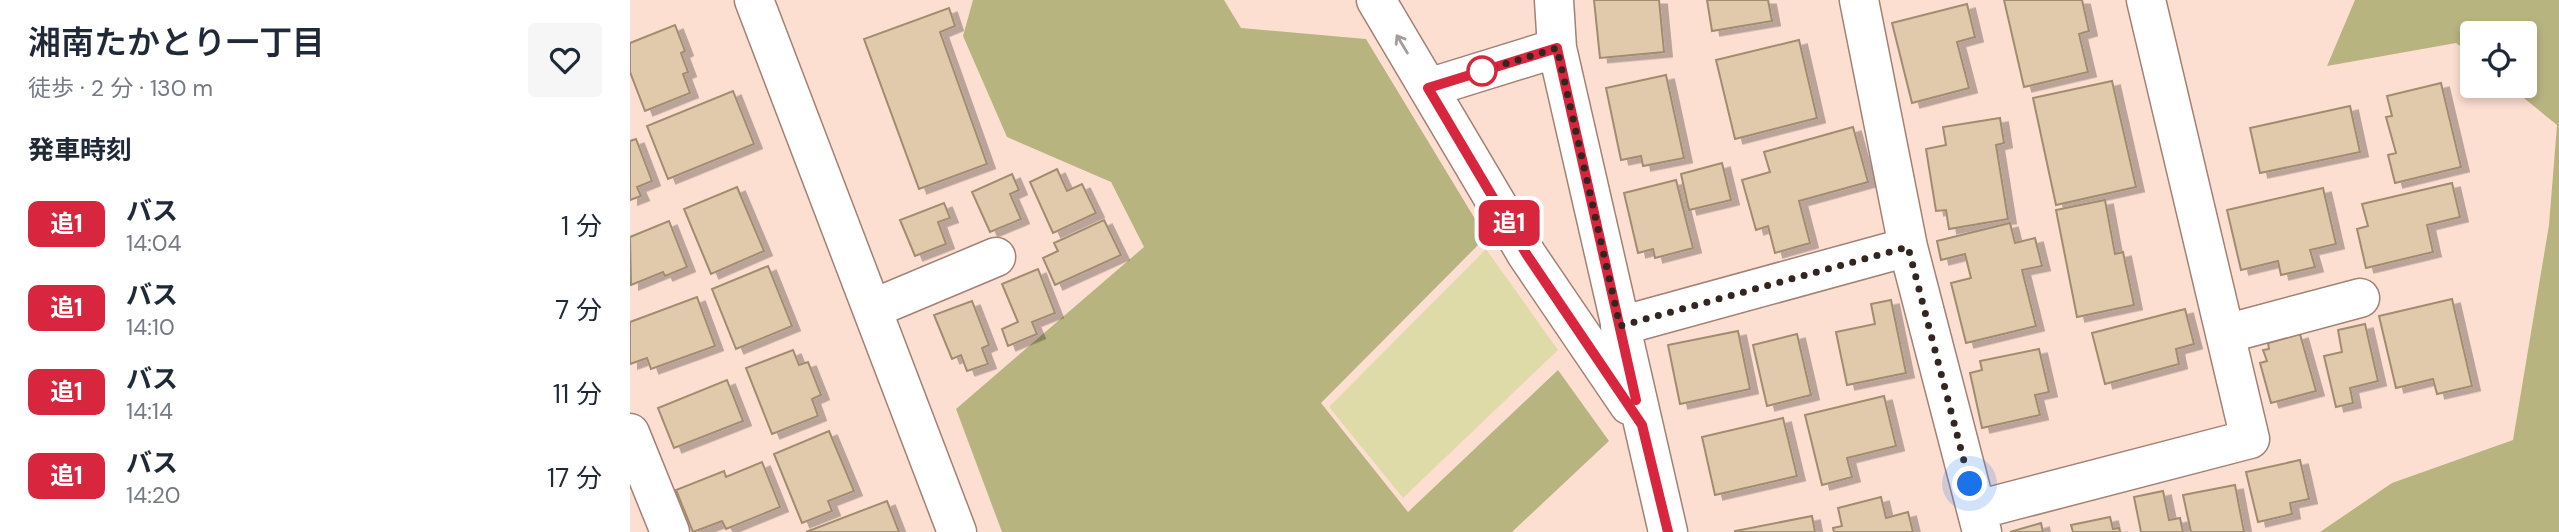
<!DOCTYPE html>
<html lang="ja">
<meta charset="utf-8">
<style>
:root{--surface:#fff;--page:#f6f6f7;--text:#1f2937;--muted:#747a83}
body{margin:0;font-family:"DM Sans","Noto Sans JP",sans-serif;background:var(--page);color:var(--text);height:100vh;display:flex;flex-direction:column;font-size:26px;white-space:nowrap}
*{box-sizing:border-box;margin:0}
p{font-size:23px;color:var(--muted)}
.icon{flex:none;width:38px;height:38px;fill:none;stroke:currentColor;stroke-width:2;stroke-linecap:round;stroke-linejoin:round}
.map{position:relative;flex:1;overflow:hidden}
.sheet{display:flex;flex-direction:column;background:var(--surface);width:630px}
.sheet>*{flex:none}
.badge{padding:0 14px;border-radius:10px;font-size:24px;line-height:46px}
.controls{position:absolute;left:1830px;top:21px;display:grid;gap:14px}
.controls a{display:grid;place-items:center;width:77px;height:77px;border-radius:7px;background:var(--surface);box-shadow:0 4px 10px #0003;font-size:35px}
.you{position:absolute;width:35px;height:35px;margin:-18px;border:5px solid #fff;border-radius:50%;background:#1a73e8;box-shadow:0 0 0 10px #1a73e833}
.map>.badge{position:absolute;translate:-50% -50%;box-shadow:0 0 0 4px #fff}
h2{padding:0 28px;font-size:26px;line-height:63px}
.round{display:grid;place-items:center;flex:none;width:74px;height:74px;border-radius:7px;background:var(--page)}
.summary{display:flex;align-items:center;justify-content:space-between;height:119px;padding:0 28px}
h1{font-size:33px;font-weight:600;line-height:52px}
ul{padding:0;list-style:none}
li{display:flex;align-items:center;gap:21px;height:84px;padding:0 28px}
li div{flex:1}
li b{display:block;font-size:26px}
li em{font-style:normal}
li .badge{min-width:77px;font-weight:700;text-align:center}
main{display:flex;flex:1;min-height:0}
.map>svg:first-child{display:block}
.green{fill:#dfdba8}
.forest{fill:#b8b480}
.building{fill:#e1caac;stroke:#a28c70;stroke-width:2;filter:url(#shadow)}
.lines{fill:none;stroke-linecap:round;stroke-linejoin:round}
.minor-casing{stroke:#a38073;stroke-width:41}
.minor{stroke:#fff;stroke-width:38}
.oneway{stroke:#a39d9b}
.line-casing{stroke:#fff;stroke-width:16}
.line{stroke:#d7263d;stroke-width:10}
.walk{stroke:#332520;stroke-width:7;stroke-dasharray:0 12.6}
.stop-dot{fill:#fff;stroke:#d7263d;stroke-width:3.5}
</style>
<main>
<section class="sheet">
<div class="summary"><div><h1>湘南たかとり一丁目</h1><p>徒歩 · 2 分 · 130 m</p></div><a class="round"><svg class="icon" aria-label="heart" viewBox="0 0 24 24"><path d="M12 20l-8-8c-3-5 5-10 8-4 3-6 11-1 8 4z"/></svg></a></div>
<h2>発車時刻</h2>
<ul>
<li><span class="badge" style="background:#d7263d;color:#fff">追1</span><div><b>バス</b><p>14:04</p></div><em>1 分</em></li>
<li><span class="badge" style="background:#d7263d;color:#fff">追1</span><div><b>バス</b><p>14:10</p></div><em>7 分</em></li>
<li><span class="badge" style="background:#d7263d;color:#fff">追1</span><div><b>バス</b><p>14:14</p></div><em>11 分</em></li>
<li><span class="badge" style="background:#d7263d;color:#fff">追1</span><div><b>バス</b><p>14:20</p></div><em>17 分</em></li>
</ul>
</section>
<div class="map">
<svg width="1929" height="532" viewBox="0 0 1929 532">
<defs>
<filter id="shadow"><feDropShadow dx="8" dy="4.5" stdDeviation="0" flood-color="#0004"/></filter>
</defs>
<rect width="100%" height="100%" fill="#fddfd2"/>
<!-- green -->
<path class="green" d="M856,249L928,350L773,498L699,407Z"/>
<!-- forest -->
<path class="forest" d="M343,0H594L611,28L736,39L856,237L691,403L778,512L928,370L979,441L882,532H372L326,409L514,247L481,182L377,137L333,36Z
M1725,0H1929V532H1690L1762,483L1883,440L1919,225L1927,125L1879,86H1895V33H1843V56L1826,43L1697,66Z"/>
<!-- building -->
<path class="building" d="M964,0H1029L1034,52L970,58Z
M1077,0H1138L1142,21L1082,31Z
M1374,0H1452L1459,31L1449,34L1458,72L1394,87Z
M1337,4L1345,37L1327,42L1339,88L1282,103L1262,23Z
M319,8L325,26L310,32L357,164L289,189L234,39Z
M45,25L55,51L51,53L58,72L53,74L60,93L15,111L0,72V43Z
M1169,40L1187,118L1105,139L1086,60Z
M1036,75L1054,158L1013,166L1011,156L991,160L976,88Z
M1482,81L1506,187L1426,205L1403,98Z
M1811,83L1831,167L1765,183L1758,155L1766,153L1756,117L1762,116L1757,96Z
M103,91L124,144L38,179L17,126Z
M1720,106L1730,152L1630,173L1620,128Z
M1370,118L1374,143L1366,145L1378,219L1319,229L1316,210L1306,211L1296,149L1316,145L1313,127Z
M1223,127L1238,182L1169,201L1180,243L1145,253L1138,226L1126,230L1112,180L1140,172L1134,152Z
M6,139L22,181L7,187L11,196L0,200V141Z
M1092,163L1101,200L1059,210L1051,174Z
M427,169L437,191L452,184L466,213L423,233L400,182Z
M382,174L389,190L380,194L391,219L360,232L342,192Z
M1046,180L1063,248L1025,258L1023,249L1008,253L994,193Z
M1822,183L1830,217L1797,225L1803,252L1736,268L1727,229L1738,226L1732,204Z
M107,187L134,251L81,274L54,209Z
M1693,188L1706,244L1680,250L1685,267L1651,275L1648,261L1611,270L1597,210Z
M1475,200L1485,254L1493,252L1504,305L1447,317L1426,210Z
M314,203L320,218L308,222L316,244L285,256L270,220Z
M474,220L491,255L425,285L413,258L428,251L424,243Z
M39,221L57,267L35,276L33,272L1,285L0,237Z
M1380,223L1385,243L1405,238L1412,266L1392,270L1406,326L1336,343L1321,283L1341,278L1335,254L1311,260L1307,241Z
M138,266L162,326L106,349L82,289Z
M408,269L425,313L402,322L407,334L378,346L372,329L388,322L372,284Z
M67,297L85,346L21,369L17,358L0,364V322Z
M1822,299L1842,386L1807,394L1803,379L1766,388L1749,316Z
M1261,300L1276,373L1217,385L1206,332L1245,324L1241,304Z
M342,301L359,345L352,348L358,364L337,371L331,355L322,359L304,315Z
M1555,309L1564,344L1546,349L1549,364L1475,384L1462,333Z
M1735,324L1748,381L1720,388L1723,403L1706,407L1694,356L1712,352L1708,330Z
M1108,331L1120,389L1050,404L1038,345Z
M1167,334L1181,395L1137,406L1123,345Z
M1670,334L1686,391L1641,403L1630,363L1637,361L1633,350L1639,349L1638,343Z
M1409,349L1419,392L1405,395L1410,415L1352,428L1340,373L1352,370L1350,361Z
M163,350L169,365L178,362L191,395L182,399L188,416L142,434L116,368Z
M97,380L113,421L44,448L28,408Z
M1254,396L1266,446L1217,458L1222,477L1192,485L1175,415Z
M1153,418L1167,476L1085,495L1072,437Z
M199,431L224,491L198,501L202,511L172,523L144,454Z
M1670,460L1679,499L1660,503L1662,514L1628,522L1616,472Z
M132,462L150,507L96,529L92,521L63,532L46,490L94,471L96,477Z
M1605,485L1614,532H1561L1553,495Z
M1533,491L1539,520L1550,518L1553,532H1511L1504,497Z
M1251,497L1256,518L1278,512L1283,532H1204L1203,528L1212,526L1208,508Z
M257,501L269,532H176Z
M1182,516L1185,532H1105V531Z
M1480,517L1483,529L1489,528L1490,532H1443L1441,525Z
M1411,523L1413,532H1380Z"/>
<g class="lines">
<defs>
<path id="minor" d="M124,0L327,532
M746,0L897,255L999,405
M924,0L927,48L1038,532
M1229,0L1278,247L1352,532
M798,88L927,48
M242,309L366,257
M990,326L1278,247
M1595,334L1730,298
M0,433L40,532
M1347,510L1620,439L1516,0"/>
</defs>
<!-- minor casing -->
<use href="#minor" class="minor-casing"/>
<!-- minor -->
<use href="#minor" class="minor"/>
</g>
<!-- one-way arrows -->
<defs><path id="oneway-shaft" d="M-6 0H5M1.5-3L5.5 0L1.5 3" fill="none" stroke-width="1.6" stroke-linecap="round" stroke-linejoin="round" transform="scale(1.75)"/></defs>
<use class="oneway" href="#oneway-shaft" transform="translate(772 44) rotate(-121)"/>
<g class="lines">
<defs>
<path id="line" d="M1006,400L927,48L798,88L897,255L1012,425L1038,532"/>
</defs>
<!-- line casing -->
<use href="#line" class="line-casing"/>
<!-- line -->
<use href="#line" class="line"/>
<!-- walk -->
<path class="walk" d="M852,71L927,48L990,326L1278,247L1340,484"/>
</g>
<!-- markers -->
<circle class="stop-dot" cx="852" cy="71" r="14"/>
</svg>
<div class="controls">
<a><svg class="icon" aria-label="locate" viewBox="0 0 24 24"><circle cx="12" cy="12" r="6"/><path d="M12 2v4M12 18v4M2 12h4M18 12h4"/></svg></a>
</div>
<div class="you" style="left:1340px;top:484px"></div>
<b class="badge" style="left:879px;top:223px;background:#d7263d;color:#fff">追1</b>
</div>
</main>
